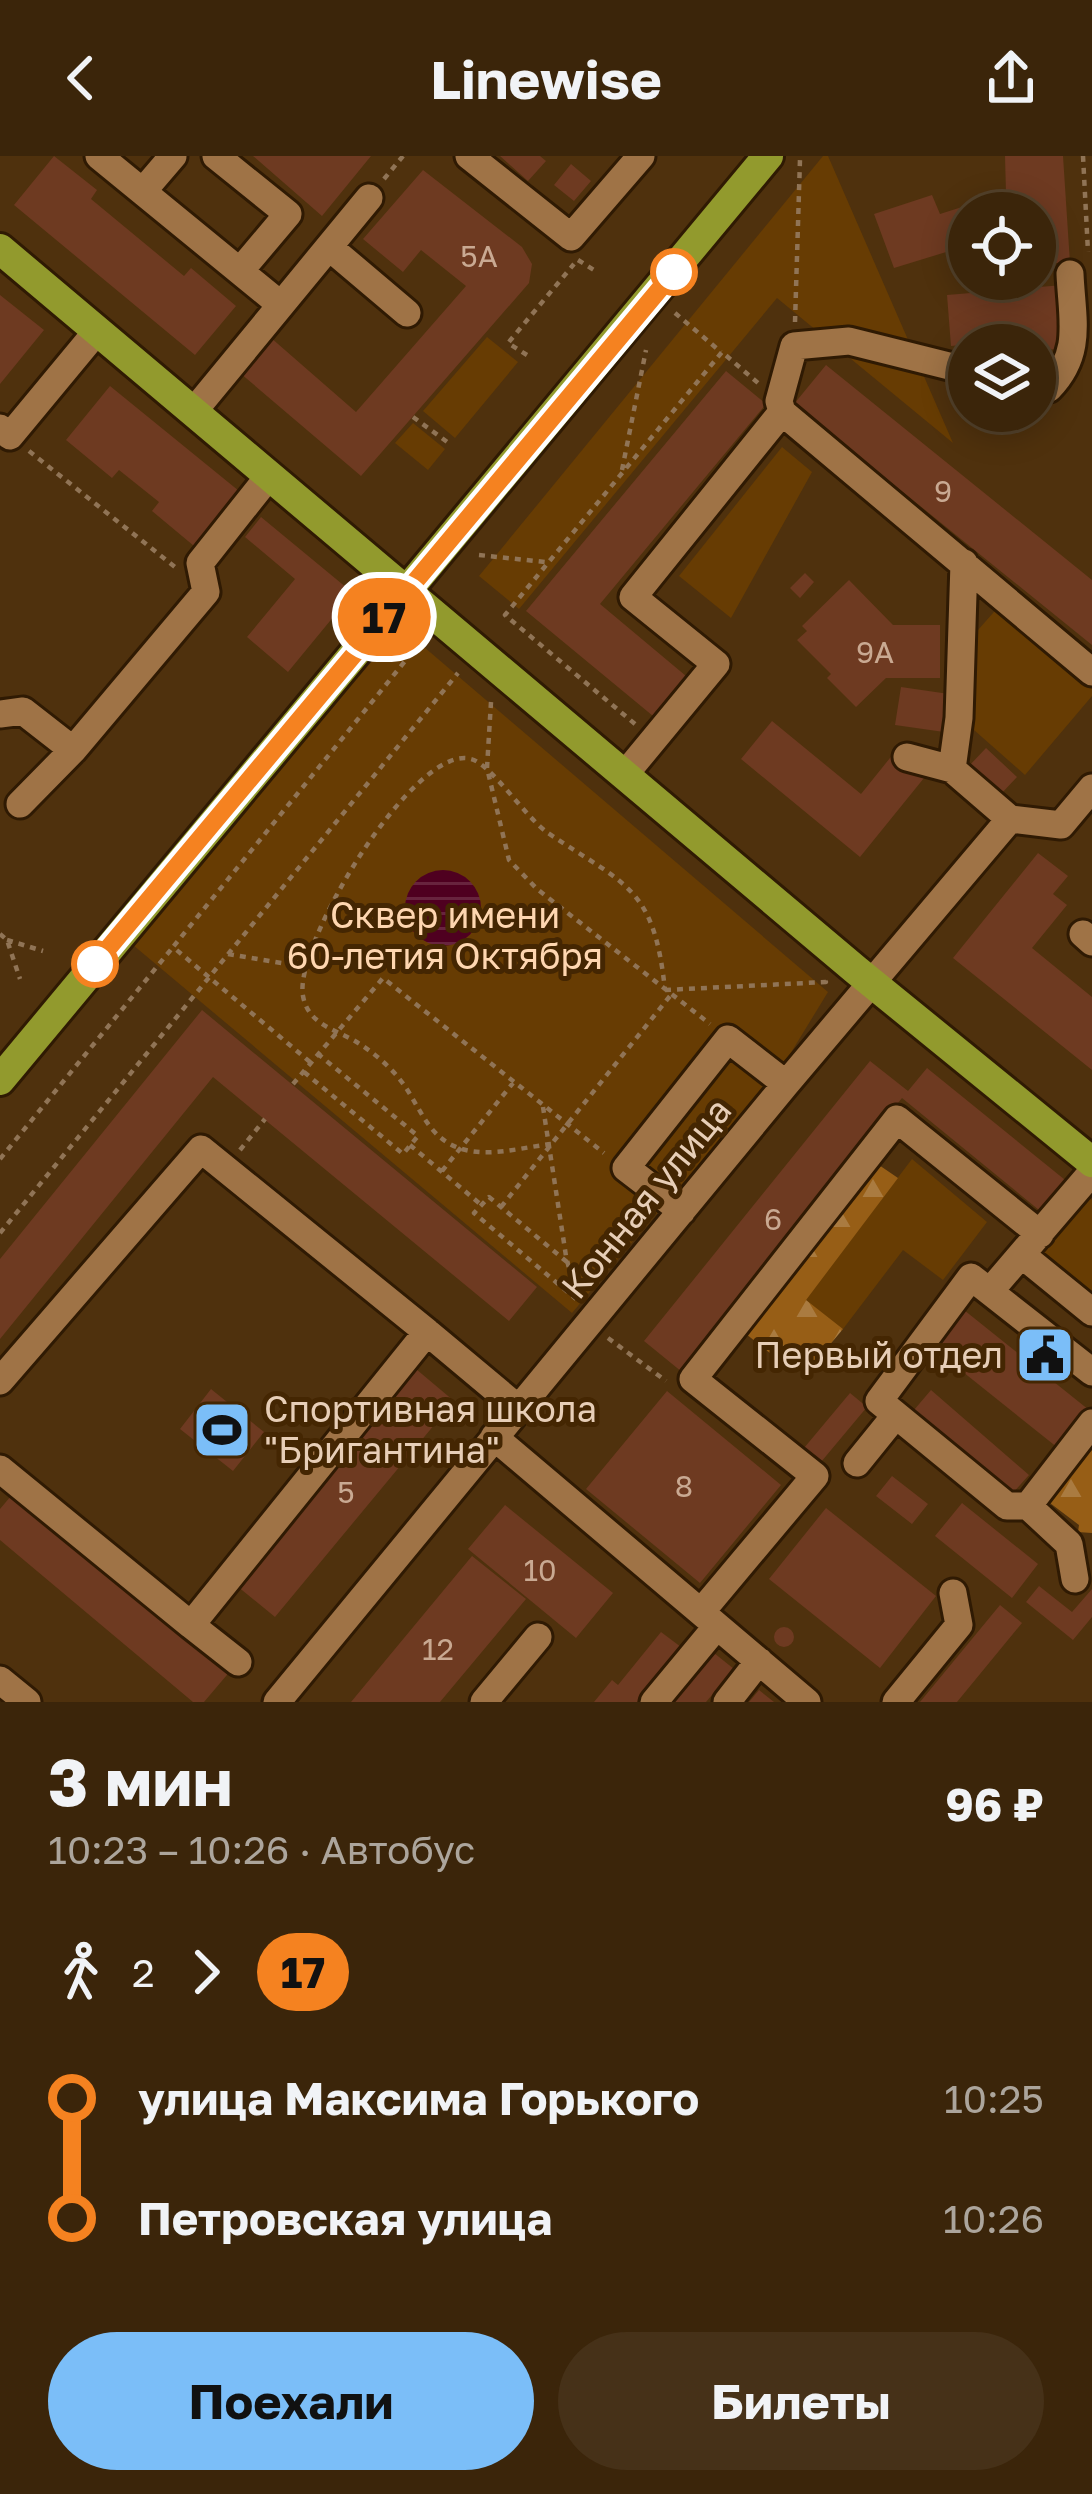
<!DOCTYPE html>
<html lang="ru">
<meta charset="utf-8">
<style>
:root{--surface:#3b250a;--page:#463118;--text:#f1f3f6;--muted:#aca59c;--line:#54422b;--accent:#7bbef8}
body{margin:0;font-family:"Golos Text",sans-serif;background:var(--page);color:var(--text);height:100vh;display:flex;flex-direction:column;font-size:45px;white-space:nowrap}
*{box-sizing:border-box;margin:0}
p{font-size:39px;color:var(--muted)}
.icon{flex:none;width:66px;height:66px;fill:none;stroke:currentColor;stroke-width:2;stroke-linecap:round;stroke-linejoin:round}
.map{position:relative;height:1546px;overflow:hidden}
.details{display:flex;flex-direction:column;background:var(--surface);flex:1}
.details>*{flex:none}
.badge{padding:0 24px;border-radius:39px;font-size:42px;line-height:78px}
.tools{position:absolute;left:948px;top:36px;display:grid;gap:24px}
.tools a{display:grid;place-items:center;width:108px;height:108px;border-radius:50%;background:var(--surface);box-shadow:0 6px 30px #0003,0 0 0 3px var(--line);font-size:60px}
.map>.badge{position:absolute;translate:-50% -50%;box-shadow:0 0 0 6px #fff}
.legs{display:flex;align-items:center;gap:18px;height:132px;padding:0 48px;font-size:39px}
.legs p{margin-inline-start:auto}
.summary{display:flex;align-items:center;justify-content:space-between;height:204px;padding:0 48px}
h1{font-size:66px;font-weight:700;line-height:90px}
.action{display:flex;gap:24px;margin-top:auto;padding:24px 48px}
.action a{flex:1;height:138px;border-radius:72px;background:var(--accent);color:#111;font-size:48px;font-weight:700;line-height:138px;text-align:center}
.action a+a{background:var(--page);color:var(--text)}
ul{padding:0 48px;list-style:none}
li{display:flex;align-items:center;gap:42px;height:120px;font-size:45px}
li i{display:grid;place-items:center;width:18px;height:100%;margin:0 15px;background:currentColor}
li i::after{content:'';width:30px;height:30px;margin:-15px;border:9px solid;border-radius:50%;background:var(--surface)}
li p{margin-inline-start:auto}
li:first-child i{background:linear-gradient(#0000 50%,currentColor 0)}
li:last-child i{background:linear-gradient(currentColor 50%,#0000 0)}
header{display:flex;justify-content:space-between;align-items:center;height:156px;padding:0 48px;background:var(--surface);font-size:54px;font-weight:700}
.map>svg:first-child{display:block}
.green{fill:#673c03}
.forest{fill:url(#forest-firs)}
.water{fill:url(#water-rules)}
.building{fill:#6e3a21}
.lines{fill:none;stroke-linecap:round;stroke-linejoin:round}
.minor-casing{stroke:#2f1a03;stroke-width:33}
.major-casing{stroke:#2f1a03;stroke-width:36}
.path{stroke:#907456;stroke-width:4.5;stroke-dasharray:6 6;stroke-linecap:butt}
.minor{stroke:#9f7346;stroke-width:27}
.major{stroke:#929a2d;stroke-width:30}
.line-1-casing{stroke:#fff;stroke-width:27}
.line-1{stroke:#f58220;stroke-width:18}
.stop-1-dot{fill:#fff;stroke:#f58220;stroke-width:6}
.labels{text-anchor:middle;stroke-width:10;stroke-linejoin:round;paint-order:stroke}
.number-label{font-size:30px;fill:#c9a992}
.park-label{font-size:36px;fill:#fed6b0;stroke:#442602}
.street-label{font-size:36px;fill:#e7ceb7;stroke:#442602}
.poi-label{font-size:36px;fill:#e7ceb7;stroke:#442602;text-anchor:end}
</style>
<header><svg class="icon" aria-label="back" viewBox="0 0 24 24"><path d="M15 5l-7 7 7 7"/></svg>Linewise<svg class="icon" aria-label="share" viewBox="0 0 24 24"><path d="M12 15V3M7 8l5-5 5 5M5 13v7h14v-7"/></svg></header>
<div class="map">
<svg width="1092" height="1546" viewBox="0 0 1092 1546">
<defs>
<pattern id="forest-firs" width="22" height="20" patternUnits="userSpaceOnUse" patternTransform="scale(3)"><rect width="22" height="20" fill="#975e16"/><path d="M5 1l3.5 6h-7zM16 11l3.5 6h-7z" fill="#aa7b40"/></pattern>
<pattern id="water-rules" width="6" height="5" patternUnits="userSpaceOnUse" patternTransform="scale(3)"><rect width="6" height="5" fill="#4f0020"/><path d="M0 2.5h6" fill="none" stroke="#68243e"/></pattern>
</defs>
<rect width="100%" height="100%" fill="#4f310d"/>
<!-- green -->
<path class="green" d="M823,0H828L953,287L777,142L519,453L479,420Z
M487,181L518,206L455,282L423,255Z
M413,267L445,293L428,314L395,287Z
M782,291L812,316L731,462L679,420Z
M1001,448L1092,526V540L1025,619L974,574L970,483Z
M417,485L828,836L784,908L572,1157L133,789L372,505Z
M912,1003L987,1066L943,1124L903,1094L843,1173L805,1144Z
M1080,1035L1092,1044V1148L1029,1098Z"/>
<!-- forest -->
<path class="forest" d="M873,1005L898,1022L806,1144L843,1173L817,1204L820,1209L775,1201L741,1174Z
M1092,1282V1377L1078,1376L1079,1369L1046,1344Z"/>
<!-- water -->
<path class="water" d="M405 752a38 38 0 1 1 76 0a38 38 0 1 1-76 0Z"/>
<!-- building -->
<path class="building" d="M54,0L97,34L91,43L184,120L191,112L236,150L195,199L14,49Z
M253,0H371L322,60Z
M500,0H540L546,5L528,25Z
M1005,0H1063L1070,107H1035V57H969V89L894,112L874,58L932,39L940,58L1006,37Z
M571,8L591,25L574,45L554,29Z
M423,14L522,91L532,108L529,127L361,320L240,217L270,181L356,256L466,130L421,94L403,116L363,83Z
M1063,129L1061,193L1035,194V189H1020V184L951,190L947,139Z
M0,139L44,174L0,228Z
M826,209L1092,424V489L794,248Z
M726,215L766,248L600,448L686,520L653,560L526,455Z
M110,230L239,335L194,390L152,355L159,346L119,314L112,322L66,284Z
M261,361L353,437L288,516L247,481L295,423L245,381Z
M805,417L814,426L800,442L790,432Z
M849,424L893,469H940V522H886L856,551L827,522L831,518L797,484L807,475L802,470Z
M901,531L949,538L944,576L895,569Z
M772,565L861,638L894,597L924,622L860,701L741,603Z
M986,592L1017,621L1000,639L969,610Z
M1038,697L1068,720L1053,738L1067,749L1032,792L1092,841V914L953,802Z
M202,854L537,1131L509,1165L213,921L0,1183V1103Z
M870,905L908,935L927,912L1075,1032L1050,1063L902,942L682,1216L644,1185Z
M959,1150L1089,1254L1058,1292L928,1188Z
M416,1213L454,1245L275,1461L237,1430Z
M211,1233L264,1276L233,1315L180,1273Z
M931,1234L1029,1319L1011,1339L914,1254Z
M667,1235L781,1329L700,1427L586,1333Z
M850,1237L867,1251L821,1306L804,1292Z
M892,1320L928,1348L912,1368L876,1340Z
M16,1334L232,1513L204,1546H193L0,1384V1353Z
M962,1347L1038,1408L1012,1442L935,1380Z
M505,1349L613,1437L576,1482L468,1393Z
M826,1352L936,1440L880,1512L769,1423Z
M472,1400L526,1443L440,1546H351Z
M1039,1430L1072,1456L1092,1433V1461L1073,1484L1026,1446Z
M1000,1449L1022,1467L957,1546H920Z
M774 1481a10 10 0 1 1 20 0a10 10 0 1 1-20 0Z
M661,1476L681,1491L637,1546H594L612,1524L618,1529Z
M714,1497L734,1513L706,1546H674Z
M759,1534L774,1546H749Z"/>
<g class="lines">
<defs>
<path id="minor" d="M99,0L281,149L193,256
M216,0L288,58L240,115
M469,0L571,81L641,0
M143,35L173,0
M329,91L407,157
M281,149L369,42
M1035,230L1049,232C1083,197 1072,163 1070,118
M782,256L779,245L794,190L849,185L969,215
M0,272L10,280L97,175
M964,407L959,562L952,613L1010,663
M0,558L23,555L73,594
M907,601L952,613
M626,617L716,508L633,441L782,256L1092,516
M20,648L73,594L206,436L200,407L269,320
M1083,778L1092,786
M682,1055L626,1012L728,883L786,928
M1022,1099L1092,1156
M990,1135L1092,1016
M427,1176L519,1253
M0,1225L201,993L427,1176L191,1469L0,1313
M494,1281L807,1546
M857,1307L895,1260
M1028,1350H1007L879,1245L971,1121L1092,1216
M1075,1423L1069,1388L1028,1350L1092,1267
M701,1456L815,1320L693,1223L897,963L1040,1078
M191,1469L238,1506
M0,1524L27,1546
M277,1546L786,928L1010,663L1061,669L1092,632
M484,1546L538,1481
M654,1546L717,1470
M727,1546L759,1505
M896,1546L959,1469L953,1437"/>
<path id="major" d="M0,93L856,814L1092,1006
M0,924L768,0"/>
</defs>
<!-- minor casing -->
<use href="#minor" class="minor-casing"/>
<!-- major casing -->
<use href="#major" class="major-casing"/>
<!-- path -->
<path class="path" d="M1083,0L1088,96
M384,23L403,0
M578,104L594,114
M675,157L721,196
M795,166L800,3
M527,199L508,187L574,108
M413,261L450,288
M29,295L175,411
M622,314L646,194
M479,399L545,406
M491,546L487,612L509,704L537,733L710,868
M635,568L505,459L722,196L758,227
M0,778L7,784L20,823
M7,784L43,795
M228,798L305,811
M665,834L826,826L824,824
M310,906L173,791L423,483
M304,916L403,998L418,980L318,898
M293,928L383,822L604,997
M543,951L566,1100L576,1141
M551,988C510,993 463,1010 432,973C419,957 411,936 397,920C386,907 370,894 355,885C334,873 308,868 303,840C293,790 414,587 471,603C491,608 524,660 548,677C627,730 654,731 665,834
M410,989L479,1047
M240,994L265,963
M0,1003L173,791
M442,1015L513,927
M501,1051L670,840
M0,1077L458,517
M567,1106L489,1041L474,1057L576,1143
M608,1182L666,1225"/>
<!-- minor -->
<use href="#minor" class="minor"/>
<!-- major -->
<use href="#major" class="major"/>
</g>
<g class="lines">
<defs>
<path id="line-1" d="M95,808L674,116"/>
</defs>
<!-- line-1 casing -->
<use href="#line-1" class="line-1-casing"/>
<!-- line-1 -->
<use href="#line-1" class="line-1"/>
</g>
<!-- icons -->
<defs>
<symbol id="civic-square" viewBox="-11 -11 22 22"><rect x="-9" y="-9" width="18" height="18" rx="4" fill="#7bbef8" stroke="#442602"/><path d="M-.6-6.5H3V-4.5H.6V-3L4-1V1h2V6H-6V1h2V-1L-.6-3ZM-1.2 2.5V6h2.4V2.5Z" fill="#111"/></symbol>
<symbol id="stadium-square" viewBox="-11 -11 22 22"><rect x="-9" y="-9" width="18" height="18" rx="4" fill="#7bbef8" stroke="#442602"/><path d="M0-5a6.5 5 0 1 0 0 10a6.5 5 0 1 0 0-10ZM-3.5-1.8h7v3.6h-7Z" fill="#111"/></symbol>
</defs>
<g fill-rule="evenodd">
<use href="#civic-square" x="1012" y="1166" width="66" height="66"/>
<use href="#stadium-square" x="189" y="1241" width="66" height="66"/>
</g>
<!-- markers -->
<g class="stop-1-dot">
<circle cx="674" cy="116" r="21"/>
<circle cx="95" cy="808" r="21"/>
</g>
<g class="labels">
<!-- number labels -->
<g class="number-label">
<text x="479" y="111">5А</text>
<text x="943" y="346">9</text>
<text x="875" y="507">9А</text>
<text x="773" y="1074">6</text>
<text x="684" y="1341">8</text>
<text x="346" y="1347">5</text>
<text x="540" y="1425">10</text>
<text x="438" y="1504">12</text>
</g>
<!-- park labels -->
<g class="park-label">
<text x="445" y="772">Сквер имени<tspan x="445" dy="41">60-летия Октября</tspan></text>
</g>
<!-- street labels -->
<g class="street-label">
<text transform="translate(646 1042) rotate(-51)" y="13">Конная улица</text>
</g>
<!-- poi labels -->
<g class="poi-label">
<text x="1003" y="1212">Первый отдел</text>
<text x="264" y="1266" text-anchor="start">Спортивная школа<tspan x="264" dy="41">"Бригантина"</tspan></text>
</g>
</g>
</svg>
<div class="tools">
<a><svg class="icon" aria-label="locate" viewBox="0 0 24 24"><circle cx="12" cy="12" r="6"/><path d="M12 2v4M12 18v4M2 12h4M18 12h4"/></svg></a>
<a><svg class="icon" aria-label="layers" viewBox="0 0 24 24"><path d="M12 4l9 5-9 5-9-5zM3 14l9 5 9-5"/></svg></a>
</div>
<b class="badge" style="left:384px;top:461px;background:#f58220;color:#111">17</b>
</div>
<section class="details">
<div class="summary"><div><h1>3 мин</h1><p>10:23 – 10:26 · Автобус</p></div><b>96 ₽</b></div>
<div class="legs"><svg class="icon" aria-label="walk" viewBox="0 0 24 24"><circle cx="13" cy="4" r="2"/><path d="M13 8l-2 6 4 7M11 14l-3 7M7 12l3-4h3l4 4"/></svg>2<svg class="icon" aria-label="forward" viewBox="0 0 24 24"><path d="M9 5l7 7-7 7"/></svg><b class="badge" style="background:#f58220;color:#111">17</b></div>
<ul>
<li><i style="color:#f58220"></i><b>улица Максима Горького</b><p>10:25</p></li>
<li><i style="color:#f58220"></i><b>Петровская улица</b><p>10:26</p></li>
</ul>
<div class="action"><a>Поехали</a><a>Билеты</a></div>
</section>
